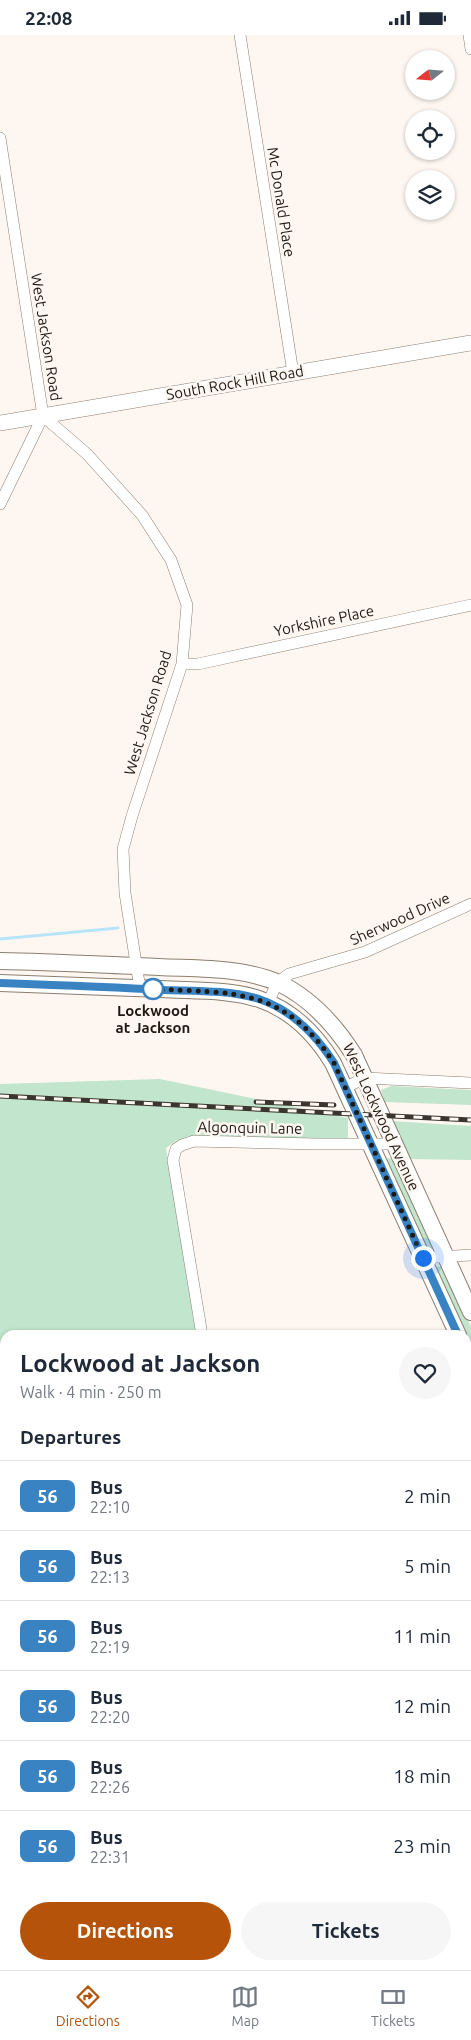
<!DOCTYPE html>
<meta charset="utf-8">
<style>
:root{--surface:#fff;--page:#f6f6f7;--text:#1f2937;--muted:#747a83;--line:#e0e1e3;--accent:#b45309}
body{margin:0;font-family:Ubuntu,sans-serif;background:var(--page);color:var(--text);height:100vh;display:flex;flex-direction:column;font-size:19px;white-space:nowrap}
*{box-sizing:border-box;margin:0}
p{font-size:16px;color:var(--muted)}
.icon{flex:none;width:28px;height:28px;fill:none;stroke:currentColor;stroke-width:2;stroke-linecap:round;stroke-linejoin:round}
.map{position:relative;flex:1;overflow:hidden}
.drawer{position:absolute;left:0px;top:1295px;width:471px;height:640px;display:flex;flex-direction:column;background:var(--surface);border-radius:15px 15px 0 0;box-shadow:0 1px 4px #0004}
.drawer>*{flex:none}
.badge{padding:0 10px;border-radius:8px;font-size:18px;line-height:32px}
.needle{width:32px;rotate:253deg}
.tools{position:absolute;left:405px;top:15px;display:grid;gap:10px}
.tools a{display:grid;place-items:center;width:50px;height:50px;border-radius:50%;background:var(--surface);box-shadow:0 1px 4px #0004;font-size:25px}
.you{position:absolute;width:25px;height:25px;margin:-12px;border:4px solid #fff;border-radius:50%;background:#1a73e8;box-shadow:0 0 0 8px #1a73e833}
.map>.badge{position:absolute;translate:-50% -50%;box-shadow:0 0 0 2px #fff}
h2{padding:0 20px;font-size:19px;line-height:45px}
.round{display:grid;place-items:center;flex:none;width:52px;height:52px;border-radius:26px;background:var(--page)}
.overview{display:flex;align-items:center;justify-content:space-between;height:85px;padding:0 20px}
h1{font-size:24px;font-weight:700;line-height:38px}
.button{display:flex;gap:10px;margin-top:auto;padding:10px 20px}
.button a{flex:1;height:58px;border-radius:30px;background:var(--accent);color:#fff;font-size:20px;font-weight:700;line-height:58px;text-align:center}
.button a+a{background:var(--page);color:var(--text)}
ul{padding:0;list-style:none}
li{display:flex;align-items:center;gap:15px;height:70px;padding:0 20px;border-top:1px solid var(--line)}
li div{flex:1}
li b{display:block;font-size:19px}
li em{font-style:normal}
li .badge{min-width:55px;font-weight:700;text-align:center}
.status{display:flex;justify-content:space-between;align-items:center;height:35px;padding:0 25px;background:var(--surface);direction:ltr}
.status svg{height:14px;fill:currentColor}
.menu{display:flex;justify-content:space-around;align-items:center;height:70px;border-top:1px solid var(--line);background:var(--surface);font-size:14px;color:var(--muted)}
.menu a{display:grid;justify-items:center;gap:2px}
.menu .current{color:var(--accent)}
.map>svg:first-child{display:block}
.green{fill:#c1e5cd}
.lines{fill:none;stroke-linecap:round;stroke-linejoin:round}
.stream{stroke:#b8e4f9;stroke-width:3}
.minor-casing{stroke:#8c7e70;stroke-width:12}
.tertiary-casing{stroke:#8c7e70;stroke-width:16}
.secondary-casing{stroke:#8c7e70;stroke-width:18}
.minor{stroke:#fff;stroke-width:11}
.tertiary{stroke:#fff;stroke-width:15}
.secondary{stroke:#fff;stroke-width:16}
.rail-casing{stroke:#3b352f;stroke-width:5}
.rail{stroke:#fef7f1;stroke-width:3;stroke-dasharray:9;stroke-linecap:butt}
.line-casing{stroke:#fff;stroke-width:11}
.line{stroke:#3a83c3;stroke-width:8}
.walk{stroke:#1f1913;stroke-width:5;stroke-dasharray:0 9}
.stop-dot{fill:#fff;stroke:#3a83c3;stroke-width:2.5}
.labels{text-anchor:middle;stroke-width:5;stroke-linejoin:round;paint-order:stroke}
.street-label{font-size:15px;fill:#1f1913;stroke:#fef7f1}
.stop-label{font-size:15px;font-weight:bold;fill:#1f1913;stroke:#fef7f1}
</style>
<div class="status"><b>22:08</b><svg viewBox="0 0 49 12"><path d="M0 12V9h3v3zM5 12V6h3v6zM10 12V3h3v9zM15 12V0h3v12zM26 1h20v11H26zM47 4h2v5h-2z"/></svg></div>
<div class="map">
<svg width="471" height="1935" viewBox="0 0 471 1935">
<rect width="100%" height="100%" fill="#fef7f1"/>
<!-- green -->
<path class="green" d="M160,1044L348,1083V1104L189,1101L176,1106L166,1113L196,1300H5V1930H300L301,1935H0V1049Z
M391,1051L471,1055V1070L385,1067L381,1055Z
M391,1086L471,1091V1125L408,1124Z
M389,1123L394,1124L433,1213L431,1215L425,1213L387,1128L386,1124Z
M438,1231L442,1232L445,1235L471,1292V1316L466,1306V1300H463L435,1235Z
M471,1761V1843L466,1828V1762Z"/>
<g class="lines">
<!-- stream -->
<path class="stream" d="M0,904L118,893"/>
<defs>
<path id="minor" d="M240,0L293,338
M469,0L471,14
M0,103L43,381L87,419L142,480L171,525L187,570L182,629L132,781L123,814L125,858L140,954
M0,469L43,381
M182,629H198L471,570
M268,968L277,948L289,939L365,917L471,869
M346,1052L365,1043L471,1048
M423,1223L471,1220
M202,1300L173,1125L176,1114L182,1110L194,1106L315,1109H395
M466,1927L471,1931
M304,1930L305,1935"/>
<path id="tertiary" d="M0,388L471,308"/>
<path id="secondary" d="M0,926C53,927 106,930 159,932C198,934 242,932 279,948C312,964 335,990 354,1020L471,1277
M0,948C54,950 107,952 161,954C193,956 228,954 259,964C292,975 316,1000 333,1028L458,1300
M466,1319L471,1330
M466,1914L471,1912
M396,1935L413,1930"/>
</defs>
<!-- minor casing -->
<use href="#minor" class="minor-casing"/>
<!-- tertiary casing -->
<use href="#tertiary" class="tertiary-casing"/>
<!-- secondary casing -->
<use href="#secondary" class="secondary-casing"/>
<!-- minor -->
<use href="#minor" class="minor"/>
<!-- tertiary -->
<use href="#tertiary" class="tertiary"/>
<!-- secondary -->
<use href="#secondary" class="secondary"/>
<defs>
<path id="rail" d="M0,1061L471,1085
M256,1067L334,1070"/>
</defs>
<!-- rail casing -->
<use href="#rail" class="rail-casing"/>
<!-- rail -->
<use href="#rail" class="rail"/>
</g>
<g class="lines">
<defs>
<path id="line" d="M0,948C55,950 110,952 165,955C196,956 229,955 259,964C292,975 316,1000 334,1028L458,1300"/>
</defs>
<!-- line casing -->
<use href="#line" class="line-casing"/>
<!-- line -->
<use href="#line" class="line"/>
<!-- walk -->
<path class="walk" d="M153,954C234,958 284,952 334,1028L423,1223"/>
</g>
<!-- markers -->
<circle class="stop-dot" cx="153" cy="954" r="10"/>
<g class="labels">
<!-- street labels -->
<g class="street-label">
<text transform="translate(281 167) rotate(81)" y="5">Mc Donald Place</text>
<text transform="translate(46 302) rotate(81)" y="5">West Jackson Road</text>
<text transform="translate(235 348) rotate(-10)" y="5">South Rock Hill Road</text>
<text transform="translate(324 586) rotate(-12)" y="5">Yorkshire Place</text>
<text transform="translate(148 678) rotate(-73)" y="5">West Jackson Road</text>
<text transform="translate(400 884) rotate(-24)" y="5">Sherwood Drive</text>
<text transform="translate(381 1082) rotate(65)" y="5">West Lockwood Avenue</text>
<text transform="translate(250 1093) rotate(1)" y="5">Algonquin Lane</text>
</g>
<!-- stop labels -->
<g class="stop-label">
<text x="153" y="981">Lockwood<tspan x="153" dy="17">at Jackson</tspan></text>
</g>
</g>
</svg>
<div class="tools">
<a><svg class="needle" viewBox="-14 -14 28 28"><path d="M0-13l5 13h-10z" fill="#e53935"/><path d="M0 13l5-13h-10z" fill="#747a83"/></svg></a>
<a><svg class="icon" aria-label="locate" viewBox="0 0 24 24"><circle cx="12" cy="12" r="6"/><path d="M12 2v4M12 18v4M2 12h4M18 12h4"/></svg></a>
<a><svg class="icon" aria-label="layers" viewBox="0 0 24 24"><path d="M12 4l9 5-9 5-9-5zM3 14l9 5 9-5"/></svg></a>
</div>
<div class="you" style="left:423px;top:1223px"></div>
<section class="drawer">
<div class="overview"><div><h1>Lockwood at Jackson</h1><p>Walk · 4 min · 250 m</p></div><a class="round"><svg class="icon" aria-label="heart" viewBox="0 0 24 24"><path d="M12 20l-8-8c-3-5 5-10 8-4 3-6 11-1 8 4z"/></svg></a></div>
<h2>Departures</h2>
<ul>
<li><span class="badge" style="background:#3a83c3;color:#fff">56</span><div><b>Bus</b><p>22:10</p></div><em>2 min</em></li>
<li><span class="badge" style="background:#3a83c3;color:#fff">56</span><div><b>Bus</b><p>22:13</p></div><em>5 min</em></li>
<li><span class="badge" style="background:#3a83c3;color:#fff">56</span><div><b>Bus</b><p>22:19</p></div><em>11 min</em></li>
<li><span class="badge" style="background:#3a83c3;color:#fff">56</span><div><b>Bus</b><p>22:20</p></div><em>12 min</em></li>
<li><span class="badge" style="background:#3a83c3;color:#fff">56</span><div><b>Bus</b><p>22:26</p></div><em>18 min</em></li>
<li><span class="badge" style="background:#3a83c3;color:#fff">56</span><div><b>Bus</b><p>22:31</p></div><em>23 min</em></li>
</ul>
<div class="button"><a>Directions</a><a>Tickets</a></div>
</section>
</div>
<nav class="menu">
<a class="current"><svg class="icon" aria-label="directions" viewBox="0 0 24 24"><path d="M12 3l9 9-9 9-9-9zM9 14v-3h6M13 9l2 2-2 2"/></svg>Directions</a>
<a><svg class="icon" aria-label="map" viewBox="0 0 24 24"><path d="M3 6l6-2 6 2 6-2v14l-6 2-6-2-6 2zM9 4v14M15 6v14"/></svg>Map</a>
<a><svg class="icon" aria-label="tickets" viewBox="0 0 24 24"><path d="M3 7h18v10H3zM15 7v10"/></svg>Tickets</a>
</nav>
